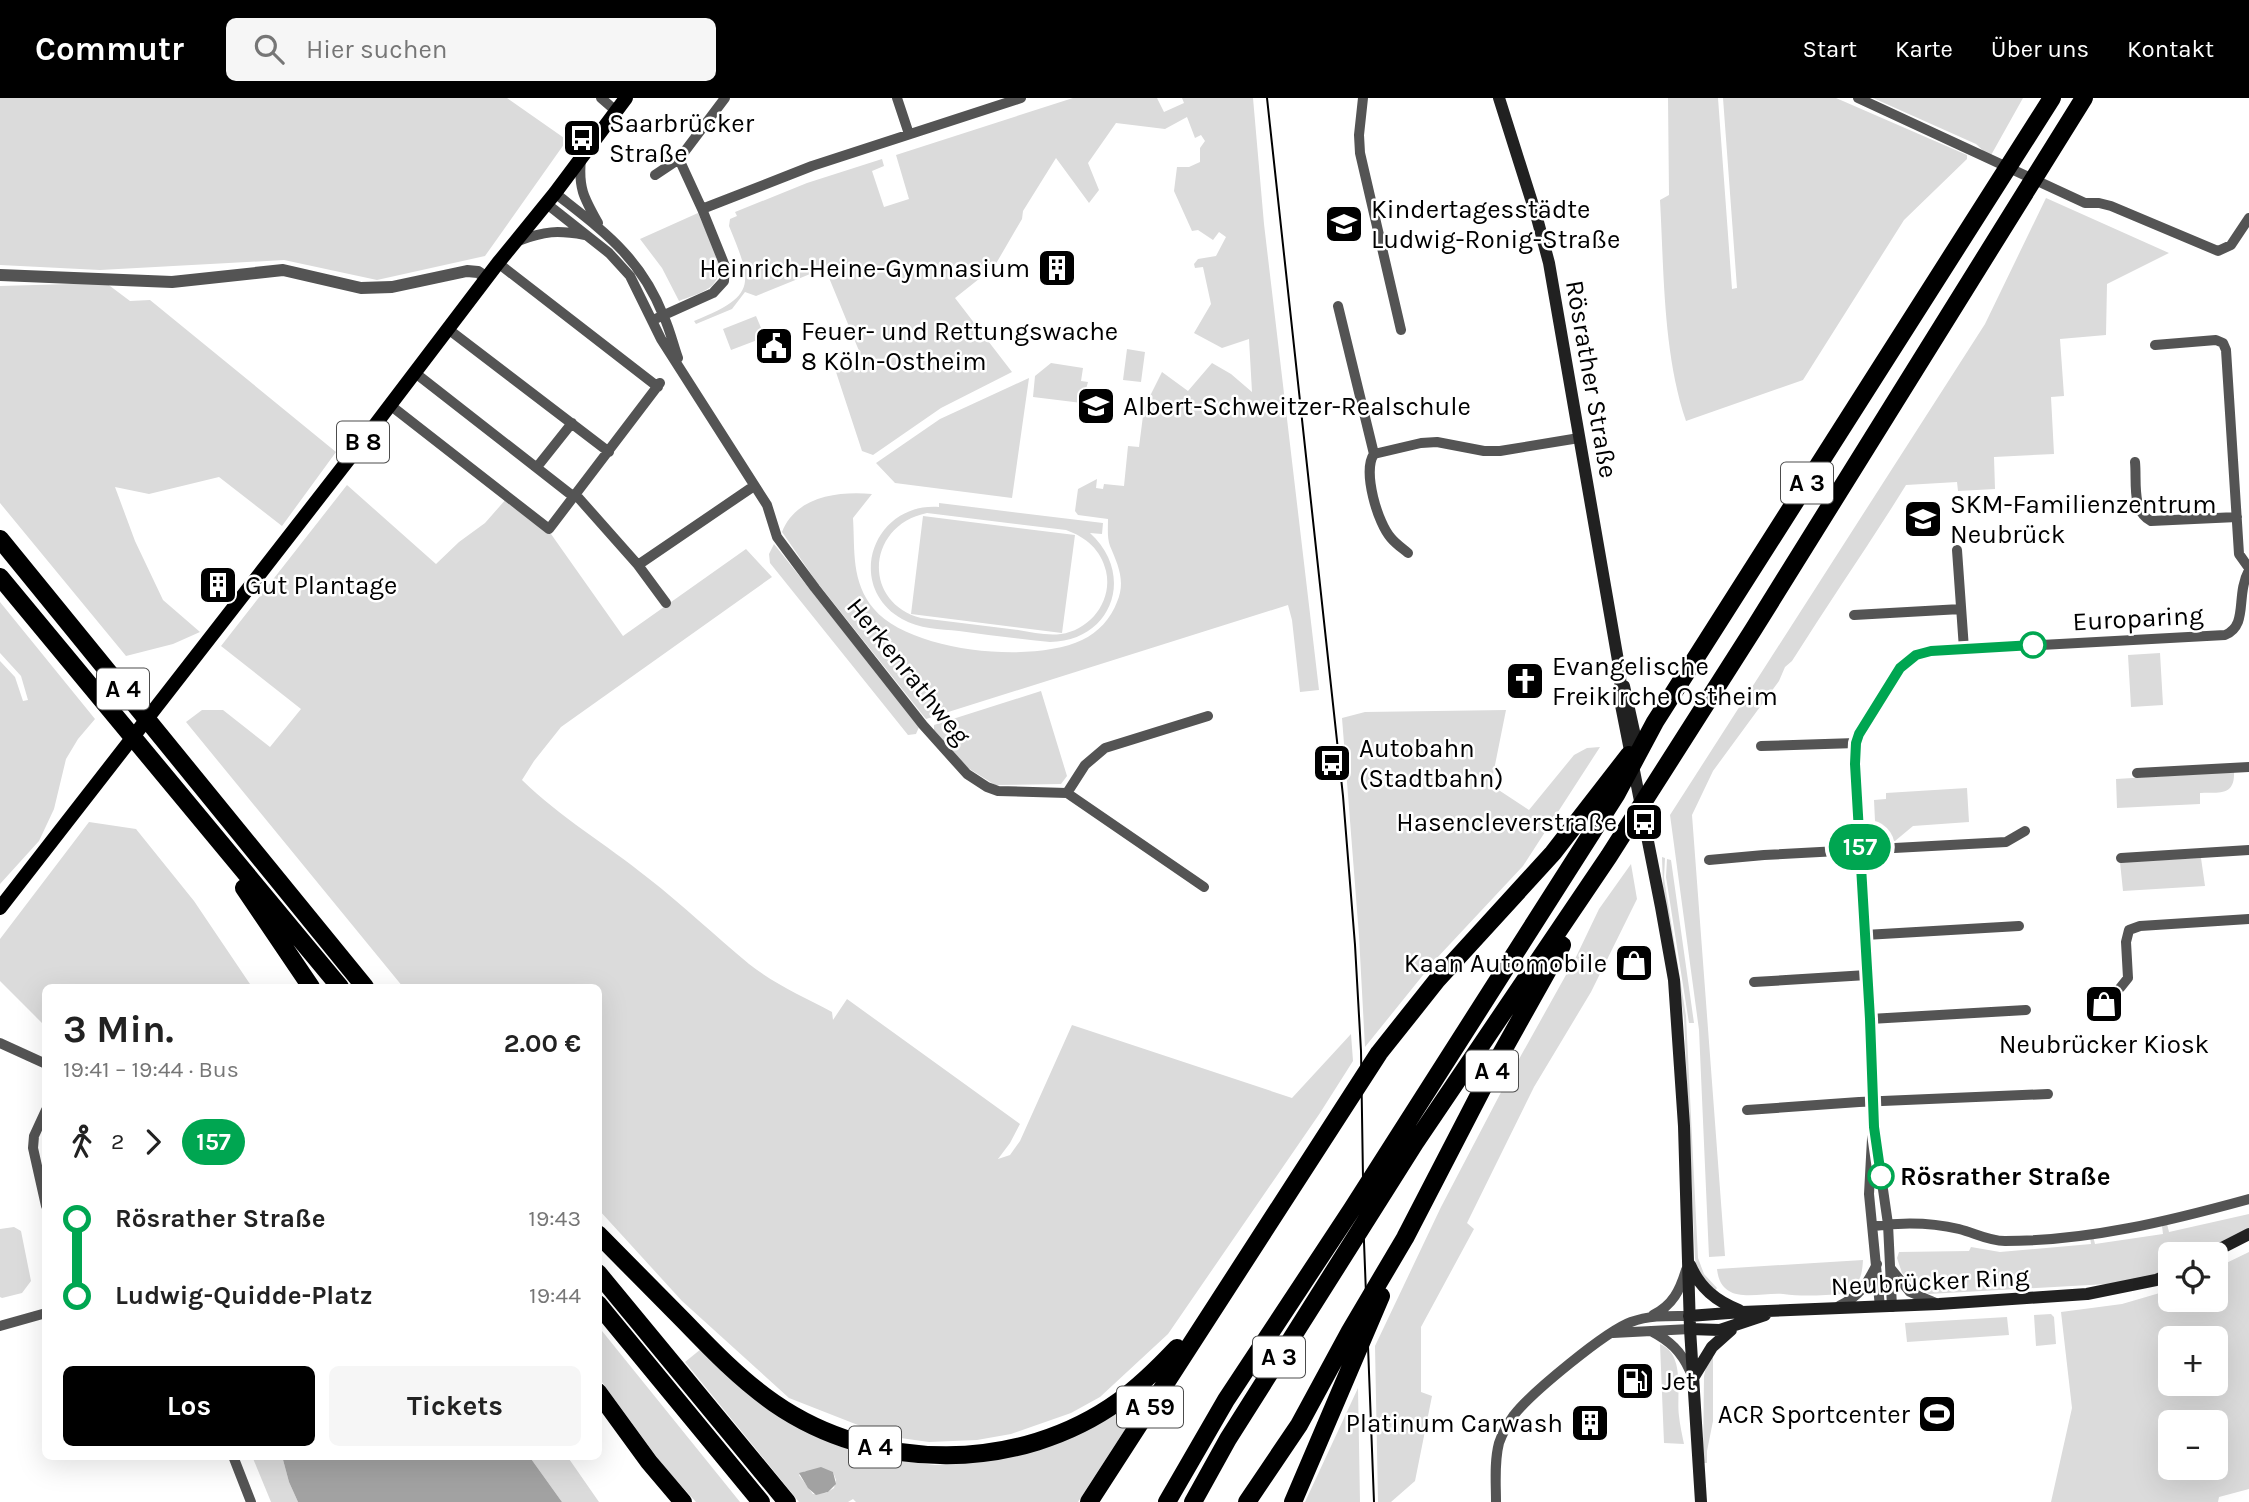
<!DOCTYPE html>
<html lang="de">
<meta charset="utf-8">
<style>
:root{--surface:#fff;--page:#f6f6f6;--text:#222;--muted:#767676;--accent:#000}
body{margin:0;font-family:Karla,sans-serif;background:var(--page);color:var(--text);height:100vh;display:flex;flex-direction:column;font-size:26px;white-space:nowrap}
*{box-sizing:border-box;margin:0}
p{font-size:23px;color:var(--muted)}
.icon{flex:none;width:38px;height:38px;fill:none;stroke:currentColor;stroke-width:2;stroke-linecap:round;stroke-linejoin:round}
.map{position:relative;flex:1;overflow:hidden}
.side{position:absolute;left:42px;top:886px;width:560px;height:476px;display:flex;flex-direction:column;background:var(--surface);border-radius:10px;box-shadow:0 7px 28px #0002}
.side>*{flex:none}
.badge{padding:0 14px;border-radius:23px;font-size:24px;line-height:46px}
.buttons{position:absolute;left:2158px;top:1144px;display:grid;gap:14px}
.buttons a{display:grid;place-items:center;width:70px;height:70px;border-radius:10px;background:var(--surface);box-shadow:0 7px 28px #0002;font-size:35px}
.map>.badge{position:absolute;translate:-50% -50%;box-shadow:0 0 0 4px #fff}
.legs{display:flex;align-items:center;gap:10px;height:77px;padding:0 21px;font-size:23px}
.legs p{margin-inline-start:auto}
.head{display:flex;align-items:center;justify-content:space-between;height:119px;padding:0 21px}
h1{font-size:38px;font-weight:700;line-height:52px}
.action{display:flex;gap:14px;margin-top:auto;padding:14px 21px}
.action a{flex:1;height:80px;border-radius:10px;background:var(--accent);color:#fff;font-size:28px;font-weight:700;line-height:80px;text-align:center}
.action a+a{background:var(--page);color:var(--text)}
ul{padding:0 21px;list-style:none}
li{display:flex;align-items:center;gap:24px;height:77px;font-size:26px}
li i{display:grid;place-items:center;width:10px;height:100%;margin:0 9px;background:currentColor}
li i::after{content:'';width:18px;height:18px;margin:-9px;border:5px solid;border-radius:50%;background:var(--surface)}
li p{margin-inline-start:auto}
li:first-child i{background:linear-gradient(#0000 50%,currentColor 0)}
li:last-child i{background:linear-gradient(currentColor 50%,#0000 0)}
header{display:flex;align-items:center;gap:42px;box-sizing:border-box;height:98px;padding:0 35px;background:var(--accent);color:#fff}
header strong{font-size:33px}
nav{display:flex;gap:38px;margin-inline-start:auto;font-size:24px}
.search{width:490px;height:63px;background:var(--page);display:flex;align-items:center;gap:18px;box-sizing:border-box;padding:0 24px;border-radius:10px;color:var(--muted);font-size:26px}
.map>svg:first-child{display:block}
.green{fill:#dbdbdb;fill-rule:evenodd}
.water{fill:#a2a2a2}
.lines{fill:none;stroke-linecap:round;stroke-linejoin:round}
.minor{stroke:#545454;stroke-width:10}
.tertiary{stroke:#545454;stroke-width:12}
.secondary{stroke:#212121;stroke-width:12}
.primary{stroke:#000;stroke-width:14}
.motorway{stroke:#000;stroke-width:18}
.tram{stroke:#000;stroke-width:2}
.line-1-casing{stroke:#fff;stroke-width:16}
.line-1{stroke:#00a651;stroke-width:10}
.stop-1-dot{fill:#fff;stroke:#00a651;stroke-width:3.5}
.labels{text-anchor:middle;stroke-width:5;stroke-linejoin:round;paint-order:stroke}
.shield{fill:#fff;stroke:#4c4c4c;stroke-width:2}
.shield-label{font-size:24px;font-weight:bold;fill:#000}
.poi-label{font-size:26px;fill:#000;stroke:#fff;text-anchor:start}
.street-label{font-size:26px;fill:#000;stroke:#fff}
.stop-label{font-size:26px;font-weight:bold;fill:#000;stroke:#fff;text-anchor:start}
</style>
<header>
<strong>Commutr</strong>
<div class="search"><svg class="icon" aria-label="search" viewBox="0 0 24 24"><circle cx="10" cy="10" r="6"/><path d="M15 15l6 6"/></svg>Hier suchen</div>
<nav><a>Start</a><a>Karte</a><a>Über uns</a><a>Kontakt</a></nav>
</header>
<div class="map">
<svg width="2249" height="1404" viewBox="0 0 2249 1404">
<rect width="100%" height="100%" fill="#fff"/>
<!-- green -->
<path class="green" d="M0,0H507L567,42L485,158L377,182L284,162L100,172L0,167Z
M1073,0H1157L1164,14L1184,5L1182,0H1253L1264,126L1319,592L1300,594L1292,522L1288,507L926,621L816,483L782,434C796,398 839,393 872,396L853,420C855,453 851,484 874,511C910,554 1032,566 1082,542C1098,535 1111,520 1117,504C1126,483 1118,467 1110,448C1107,440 1108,430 1108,421L1078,417L1075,413L1078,391L1097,381L1096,390L1103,391L1104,386L1124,388L1128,348L1139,349L1144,310L1162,274L1188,293L1212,265L1231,276L1252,294L1249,241L1222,250L1194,235L1211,206L1203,169L1195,170L1194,166L1198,161L1216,158L1226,139L1219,134L1213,142L1198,132L1192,133L1174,93L1177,69H1189L1200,64V50L1205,43L1201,37L1195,40L1187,19L1165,31L1116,25L1088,65L1099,92L1089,105L1056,60L1023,113L1022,121L994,169L955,200L1012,274L941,310L873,357L862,353L836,274L864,265L825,170L756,198L745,194L732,211L696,226L694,223C757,198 753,186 729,128L730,121L737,118L735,114L807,85L882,61L884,68L872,73L884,109L909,101L896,57Z
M1668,0H1718L1732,191L1737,190L1723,0H1836L1967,57V61L1904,122L1803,282L1686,323C1663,255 1664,174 1660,102L1669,97Z
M1873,0H2023L1990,59L1976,46Z
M2046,100L2169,155L2107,186L2106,237L2060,241L2064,298L2051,299L2054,356L1994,359L1995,391L1958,393L1957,384L1906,387C1869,447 1829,504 1792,563L1785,569L1779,583L1713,673L1692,717L1725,1158L1709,1159L1699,932L1670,717L1985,226Z
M698,115C706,136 733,173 709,190C701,196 688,199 679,203L662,170L640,141Z
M106,185L130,203L150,202L336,354L282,428L219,379L149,396L115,389L135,443L163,502L200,534L173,546L126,558L0,405V188Z
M756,218L765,239L731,252L723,231Z
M1127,251L1145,254L1141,284L1123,282Z
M1051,265L1083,270L1081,283L1088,284L1082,305L1033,299L1035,278Z
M1029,280L1012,400L895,385L876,365L940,321Z
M347,387L436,466L459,444L485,425L507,400L551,436L623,538L746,451L772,479L561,629L534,663L522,682C561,720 606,746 648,780C683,807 715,838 749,866C774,886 804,899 832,914L833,922L847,901L1020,1026L1010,1045L998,1061L1010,1057L1020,1043L1072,927L1292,1000L1351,936L1353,963L1320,1015L1168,1236L1100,1299L1071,1315L1011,1336L977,1342L929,1344L886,1338L789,1300L682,1203L599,1112L598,889H403L186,624L202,612H223L270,649L301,611L221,548Z
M939,405L1103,425L1102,436L1090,435C1136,477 1112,543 1050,544C1019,541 989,537 959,533C940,531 919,531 902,521C844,488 873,404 939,409ZM927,415L1066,432C1086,439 1101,452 1106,473C1113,503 1090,532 1061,536C1047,538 1032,534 1018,532C986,528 953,524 921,520C861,504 867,427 927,415Z
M923,418L1075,437L1062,535L911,516Z
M774,446L919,629L916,636L908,637L770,465L769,456Z
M0,504L95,621L78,641L66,661L54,711L39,743L0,786V563L15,579L23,603L28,602L21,578L0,555Z
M2160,555L2163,607L2131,609L2128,557Z
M1041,593L1067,678L1061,686L995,687L968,670L934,632V627Z
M1506,612L1491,687L1529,712L1574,657L1587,650L1600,649L1523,768L1436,861L1365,949L1359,838L1342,620L1365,614Z
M2234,674C2235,699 2218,694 2200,695V706L2117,710L2116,681Z
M1967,690L1969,724L1913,728L1895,743L1876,744L1874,702L1886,701V695Z
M89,724L136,731L194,803L252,889H46L45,928L0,883V841Z
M1662,759L1665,760L1664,780L1686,918L1698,1160L1704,1176L1717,1190L1713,1196L1696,1168L1695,1160L1684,920L1663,790Z
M2201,760L2205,788L2123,793L2120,764Z
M1667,761L1671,762L1694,925H1689L1666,779Z
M1631,766L1637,801L1591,894L1534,989L1467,1125L1474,1131L1421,1229V1294L1432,1298L1415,1383L1391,1404H1378L1375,1248L1441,1109L1509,979L1576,859L1599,811Z
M2249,1116V1130L2198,1157H2170V1171L2149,1179L2107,1186L1929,1196L1915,1191L1916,1189L1902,1175L1897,1160L1899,1154L1969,1153L1971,1149L2000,1154L2091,1146L2090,1139L2093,1138L2095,1146L2163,1136L2162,1128L2167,1126L2169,1134Z
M14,1129L21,1133L31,1183L22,1195L2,1200L0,1199V1131Z
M2249,1154V1391L2219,1399L2218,1404H2051L2072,1310L2061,1214L2122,1206L2170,1192V1202H2216V1170ZM2170,1241H2216V1286H2170ZM2170,1325H2216V1370H2170Z
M1863,1162C1862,1180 1859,1187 1844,1196C1824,1197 1804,1199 1783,1196C1759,1194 1721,1209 1717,1171Z
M2051,1216L2054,1219L2056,1246L2036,1248L2034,1217Z
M2007,1219L2009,1237L1907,1244L1905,1225Z
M598,1228L740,1404H696L664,1369L599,1280Z
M1660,1246C1686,1257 1676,1296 1679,1318C1680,1327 1682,1337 1684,1346L1664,1345Z
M701,1251L797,1325L838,1348L886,1361L935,1367L974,1364L1024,1355L1149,1285L1152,1290L1078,1404H856L853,1401L848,1404H799L685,1264ZM805,1373L833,1374L836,1382L834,1390L826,1395L813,1396L799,1377Z
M1713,1255V1323L1707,1353V1365H1703L1704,1278L1707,1265Z
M1358,1290L1360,1404H1305Z
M252,1358H282L289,1384L298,1404H271Z
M529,1358H567L599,1404H562Z"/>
<!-- water -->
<path class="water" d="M282,1358H529L562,1404H298L289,1384Z
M821,1369L833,1374L836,1386L828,1394L816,1397L808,1390L799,1375Z"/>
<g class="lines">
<!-- minor -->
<path class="minor" d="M601,0L616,13
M897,0L909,36
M1363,0L1359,37L1360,55L1401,232
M1858,0L2085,105H2099L2111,108L2218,153L2231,147L2249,120
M581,61C578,90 584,100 598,125
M655,77L679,61
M555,95C603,133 640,158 664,219C670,232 673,246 678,260
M547,106L609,155L630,178L661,241L767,407L777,439L815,490L923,627L967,676L987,689L998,693L1067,695L1204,789
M702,111L679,61L725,0
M518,143C545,133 557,132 585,137
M498,165L658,289
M1338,208L1374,356
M653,222L713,195L724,183L725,168L702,111L812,68L1021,0
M448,231L609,354
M2155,247L2216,242L2223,245L2226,252L2239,456L2249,470
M414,274L574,399
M390,307L549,431L660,285
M2135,364C2137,383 2131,413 2151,423L2237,419
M537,369L572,325
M576,397L638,467L666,505
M1957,452L1964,551
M1408,455C1402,450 1396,446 1391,440C1378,426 1362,373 1374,356L1421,345L1437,344L1484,353H1500L1579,340
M638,467L754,388
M1854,517L1961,511
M1761,648L1856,645
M2137,675L2249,669
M1067,695L1085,667L1105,650L1208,618
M2121,760L2249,752
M1709,762L1764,757L2006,744L2025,733
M1865,837L2019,828
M1754,884L1867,877
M2120,890L2128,880L2126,844L2129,832L2140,828L2249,821
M1870,921L2026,912
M0,945L46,966
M46,1012L34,1038L33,1050L46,1108
M1747,1012L1859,1004L2048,996
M1876,1043L1888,1126L1892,1209
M1873,1128C1902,1124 1930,1124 1959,1131C1975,1135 1988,1143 2005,1143C2088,1143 2169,1123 2249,1101
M1891,1171L1910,1194L1936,1205
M1839,1208C1860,1198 1867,1186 1877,1166
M1880,1209L1869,1096L1874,1004L1855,665L1856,645L1859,636L1901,570L1916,557L1931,553L2225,537C2249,527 2235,498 2249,472
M1653,1217C1673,1207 1680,1192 1686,1172
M0,1228L46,1215
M1651,1233C1670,1243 1681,1253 1690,1273
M1613,1235L1690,1231
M233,1358L251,1404
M1496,1404C1496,1385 1494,1364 1499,1345C1502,1336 1509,1324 1514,1317C1531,1295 1606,1233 1631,1224C1650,1217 1669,1218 1689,1218"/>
<!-- tertiary -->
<path class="tertiary" d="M0,177L172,184L283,172L361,190L392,189L467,173L478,174L487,180"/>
<!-- secondary -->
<path class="secondary" d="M1499,0L1537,120L1549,165L1620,574L1621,607L1661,809L1674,882L1684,1028L1690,1231L1701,1404
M1624,588L1639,656
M2208,1157L2249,1136
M1690,1167C1700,1190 1716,1203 1739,1212
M1689,1218L1742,1214L1939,1206L2087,1196L2156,1182L2170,1176
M1690,1231L1720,1232L1765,1217
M1693,1280L1712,1249L1731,1232"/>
<!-- primary -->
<path class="primary" d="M0,810L356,352L498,165L555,95L626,0"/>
<!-- motorway -->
<path class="motorway" d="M0,441L365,889
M0,479L340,889
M244,790L311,889
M598,1136C627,1165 655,1194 684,1223C712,1252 741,1282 774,1305C875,1375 1019,1375 1119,1303C1140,1288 1159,1269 1177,1250
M598,1175L787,1404
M598,1206L761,1404
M598,1294L649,1364L683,1404
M1089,1404L1379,955L1437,882L1553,755L1629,657
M1167,1404L1226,1302L1352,1111L1616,697L1655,624L2052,0
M1193,1404L1228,1341L1415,1045L1609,758L1753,532L2084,0
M1247,1404L1299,1327L1350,1233L1405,1140L1492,972L1562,847
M1293,1404L1381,1198"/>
<!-- tram -->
<path class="tram" d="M1267,0L1343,698L1355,847L1361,953L1364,1144L1374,1404"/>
</g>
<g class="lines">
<defs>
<path id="line-1" d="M1881,1078L1874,1029L1870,921L1855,666L1856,645L1859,636L1900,570L1916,557L1931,553L2033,547"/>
</defs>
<!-- line-1 casing -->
<use href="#line-1" class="line-1-casing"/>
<!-- line-1 -->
<use href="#line-1" class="line-1"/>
</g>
<!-- icons -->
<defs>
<symbol id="bus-square" viewBox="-11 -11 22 22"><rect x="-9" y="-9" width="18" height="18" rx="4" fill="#000" stroke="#fff"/><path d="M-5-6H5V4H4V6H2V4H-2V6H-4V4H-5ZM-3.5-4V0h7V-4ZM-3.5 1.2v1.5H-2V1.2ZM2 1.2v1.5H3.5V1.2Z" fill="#fff"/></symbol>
<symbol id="school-square" viewBox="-11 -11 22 22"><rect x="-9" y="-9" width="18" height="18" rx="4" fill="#000" stroke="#fff"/><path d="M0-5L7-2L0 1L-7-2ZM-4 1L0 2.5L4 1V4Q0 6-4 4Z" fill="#fff"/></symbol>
<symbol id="building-square" viewBox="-11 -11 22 22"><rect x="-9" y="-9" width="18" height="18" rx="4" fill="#000" stroke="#fff"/><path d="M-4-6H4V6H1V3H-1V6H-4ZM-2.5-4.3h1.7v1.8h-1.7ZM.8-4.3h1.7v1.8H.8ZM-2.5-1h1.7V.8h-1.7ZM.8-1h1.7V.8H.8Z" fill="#fff"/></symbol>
<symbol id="civic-square" viewBox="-11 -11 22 22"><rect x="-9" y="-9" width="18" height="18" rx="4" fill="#000" stroke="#fff"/><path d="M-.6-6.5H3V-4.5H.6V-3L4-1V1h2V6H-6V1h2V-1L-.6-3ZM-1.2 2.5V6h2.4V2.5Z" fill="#fff"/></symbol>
<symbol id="church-square" viewBox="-11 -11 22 22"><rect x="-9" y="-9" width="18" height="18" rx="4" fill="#000" stroke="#fff"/><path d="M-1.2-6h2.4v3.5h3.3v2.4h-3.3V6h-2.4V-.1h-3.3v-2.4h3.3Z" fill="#fff"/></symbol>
<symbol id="shop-square" viewBox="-11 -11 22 22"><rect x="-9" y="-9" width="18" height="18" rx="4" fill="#000" stroke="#fff"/><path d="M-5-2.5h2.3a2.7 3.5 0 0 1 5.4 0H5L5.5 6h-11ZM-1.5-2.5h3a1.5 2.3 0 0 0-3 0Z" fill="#fff"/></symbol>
<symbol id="fuel-square" viewBox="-11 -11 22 22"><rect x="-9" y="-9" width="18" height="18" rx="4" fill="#000" stroke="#fff"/><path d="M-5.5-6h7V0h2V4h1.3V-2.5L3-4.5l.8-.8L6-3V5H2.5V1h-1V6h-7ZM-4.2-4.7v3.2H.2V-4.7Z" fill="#fff"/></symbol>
<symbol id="stadium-square" viewBox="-11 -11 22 22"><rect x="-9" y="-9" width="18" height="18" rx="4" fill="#000" stroke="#fff"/><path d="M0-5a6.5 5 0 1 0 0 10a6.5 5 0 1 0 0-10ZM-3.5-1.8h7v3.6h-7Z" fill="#fff"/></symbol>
</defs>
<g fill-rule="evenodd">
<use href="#bus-square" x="560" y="18" width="44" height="44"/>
<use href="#school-square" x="1322" y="104" width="44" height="44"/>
<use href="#building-square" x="1035" y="148" width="44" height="44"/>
<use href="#civic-square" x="752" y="226" width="44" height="44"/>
<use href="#school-square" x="1074" y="286" width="44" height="44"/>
<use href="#school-square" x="1901" y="399" width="44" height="44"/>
<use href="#building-square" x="196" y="465" width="44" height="44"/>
<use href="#church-square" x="1503" y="561" width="44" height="44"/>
<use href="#bus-square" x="1310" y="643" width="44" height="44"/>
<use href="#bus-square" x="1622" y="702" width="44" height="44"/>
<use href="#shop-square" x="1612" y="843" width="44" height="44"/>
<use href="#shop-square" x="2082" y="884" width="44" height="44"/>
<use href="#fuel-square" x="1613" y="1261" width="44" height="44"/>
<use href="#stadium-square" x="1915" y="1294" width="44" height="44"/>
<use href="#building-square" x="1568" y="1303" width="44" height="44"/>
</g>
<!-- markers -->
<g class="stop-1-dot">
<circle cx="2033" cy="547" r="12"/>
<circle cx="1881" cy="1078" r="12"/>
</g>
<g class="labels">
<!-- shield labels -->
<g class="shield">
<rect x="337" y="323.5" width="52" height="41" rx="5"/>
<rect x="1781" y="364.5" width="52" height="41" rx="5"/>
<rect x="97" y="570.5" width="52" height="41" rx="5"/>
<rect x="1466" y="952.5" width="52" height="41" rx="5"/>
<rect x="1253" y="1238.5" width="52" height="41" rx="5"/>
<rect x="1117" y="1288.5" width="66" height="41" rx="5"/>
<rect x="849" y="1328.5" width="52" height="41" rx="5"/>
</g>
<g class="shield-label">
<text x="363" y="352">B 8</text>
<text x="1807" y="393">A 3</text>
<text x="123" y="599">A 4</text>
<text x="1492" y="981">A 4</text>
<text x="1279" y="1267">A 3</text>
<text x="1150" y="1317">A 59</text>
<text x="875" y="1357">A 4</text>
</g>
<!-- poi labels -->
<g class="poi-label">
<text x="609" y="34">Saarbrücker<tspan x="609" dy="30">Straße</tspan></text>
<text x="1371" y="120">Kindertagesstädte<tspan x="1371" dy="30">Ludwig-Ronig-Straße</tspan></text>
<text x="1030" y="179" text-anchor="end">Heinrich-Heine-Gymnasium</text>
<text x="801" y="242">Feuer- und Rettungswache<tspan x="801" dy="30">8 Köln-Ostheim</tspan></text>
<text x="1123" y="317">Albert-Schweitzer-Realschule</text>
<text x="1950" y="415">SKM-Familienzentrum<tspan x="1950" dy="30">Neubrück</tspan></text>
<text x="245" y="496">Gut Plantage</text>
<text x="1552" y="577">Evangelische<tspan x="1552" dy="30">Freikirche Ostheim</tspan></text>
<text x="1359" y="659">Autobahn<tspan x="1359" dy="30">(Stadtbahn)</tspan></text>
<text x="1617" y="733" text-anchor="end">Hasencleverstraße</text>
<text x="1607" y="874" text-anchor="end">Kaan Automobile</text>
<text x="2104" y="955" text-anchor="middle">Neubrücker Kiosk</text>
<text x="1662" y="1292">Jet</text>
<text x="1910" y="1325" text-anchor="end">ACR Sportcenter</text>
<text x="1563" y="1334" text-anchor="end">Platinum Carwash</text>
</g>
<!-- street labels -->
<g class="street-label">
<text transform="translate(1592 281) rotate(80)" y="9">Rösrather Straße</text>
<text transform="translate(2138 520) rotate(-3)" y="9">Europaring</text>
<text transform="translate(909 573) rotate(51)" y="9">Herkenrathweg</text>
<text transform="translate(1930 1183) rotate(-3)" y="9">Neubrücker Ring</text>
</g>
<!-- stop labels -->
<g class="stop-label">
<text x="1900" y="1087">Rösrather Straße</text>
</g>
</g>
</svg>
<div class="buttons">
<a><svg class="icon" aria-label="locate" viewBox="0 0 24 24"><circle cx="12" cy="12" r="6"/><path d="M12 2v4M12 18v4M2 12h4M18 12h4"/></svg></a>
<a>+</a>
<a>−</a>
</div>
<b class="badge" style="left:1860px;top:749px;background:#00a651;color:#fff">157</b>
<section class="side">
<div class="head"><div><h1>3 Min.</h1><p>19:41 – 19:44 · Bus</p></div><b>2.00 €</b></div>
<div class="legs"><svg class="icon" aria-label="walk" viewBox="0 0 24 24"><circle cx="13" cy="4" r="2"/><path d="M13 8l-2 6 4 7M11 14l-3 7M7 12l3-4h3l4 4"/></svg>2<svg class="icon" aria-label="forward" viewBox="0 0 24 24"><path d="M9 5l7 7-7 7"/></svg><b class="badge" style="background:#00a651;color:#fff">157</b></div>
<ul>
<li><i style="color:#00a651"></i><b>Rösrather Straße</b><p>19:43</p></li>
<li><i style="color:#00a651"></i><b>Ludwig-Quidde-Platz</b><p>19:44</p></li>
</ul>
<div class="action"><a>Los</a><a>Tickets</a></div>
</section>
</div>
